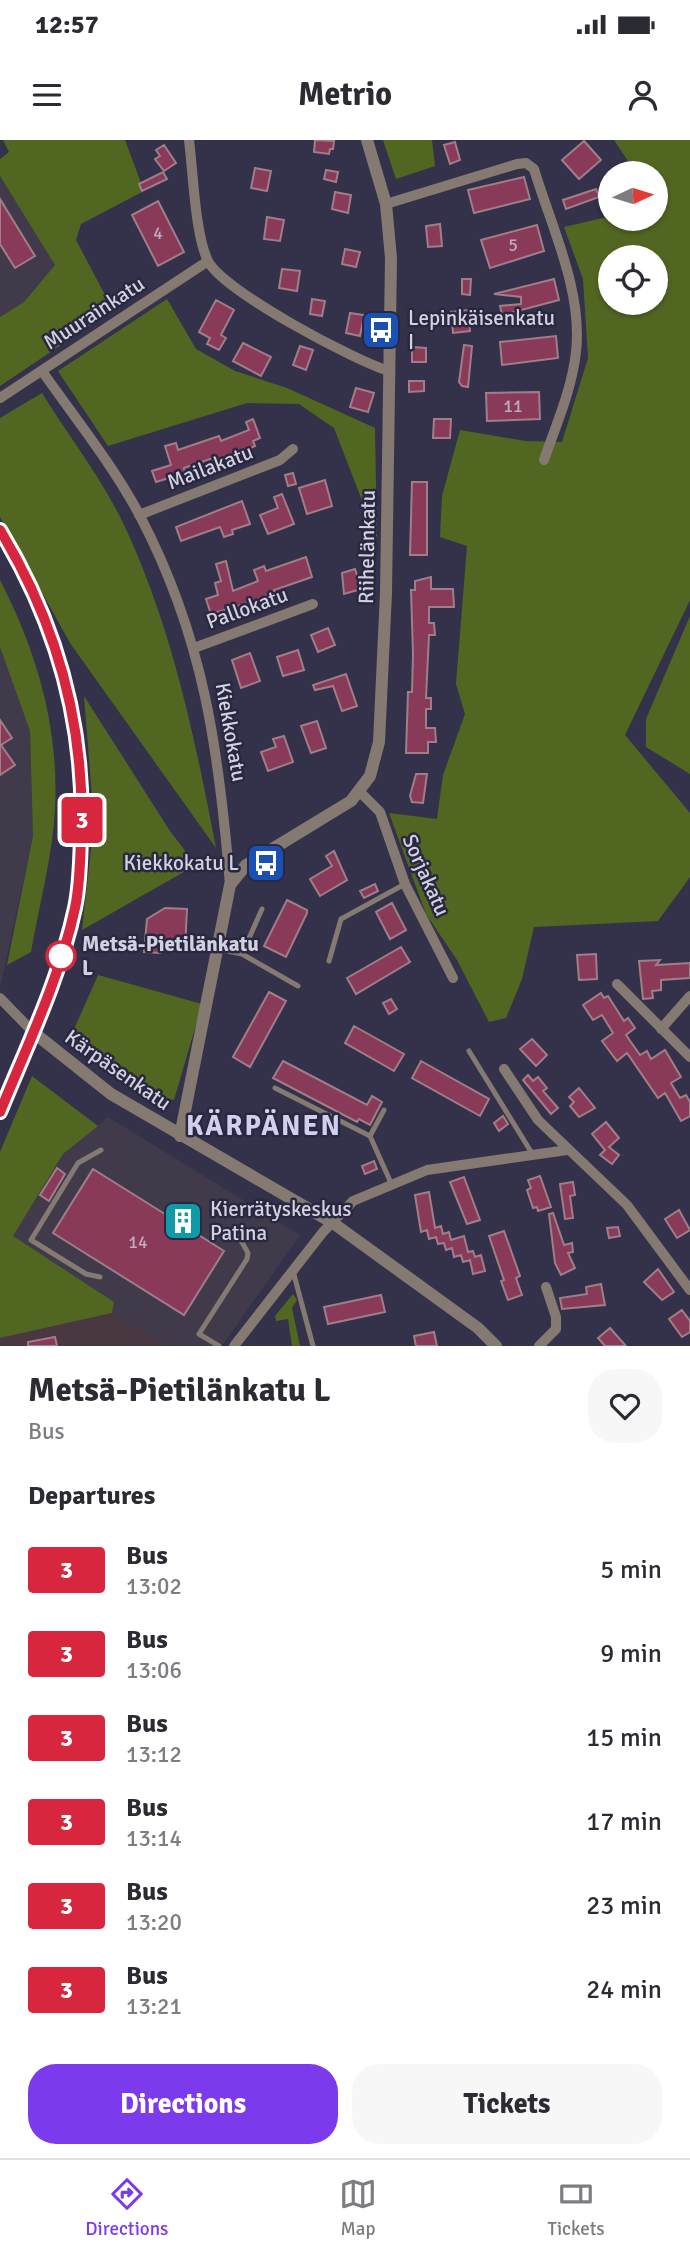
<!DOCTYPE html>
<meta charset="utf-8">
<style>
:root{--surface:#fff;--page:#f7f7f7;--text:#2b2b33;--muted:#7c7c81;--line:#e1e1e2;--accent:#7c3aed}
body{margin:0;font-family:Signika,sans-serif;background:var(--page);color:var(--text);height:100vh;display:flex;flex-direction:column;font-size:26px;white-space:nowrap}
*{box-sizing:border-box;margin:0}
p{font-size:23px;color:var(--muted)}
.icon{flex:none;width:38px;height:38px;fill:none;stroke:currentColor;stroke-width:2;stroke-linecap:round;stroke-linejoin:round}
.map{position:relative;height:1206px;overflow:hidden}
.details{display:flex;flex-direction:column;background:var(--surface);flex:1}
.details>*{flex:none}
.badge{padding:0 14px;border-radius:5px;font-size:24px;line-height:46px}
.needle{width:46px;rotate:86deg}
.tools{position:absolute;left:598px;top:21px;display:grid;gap:14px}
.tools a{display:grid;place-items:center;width:70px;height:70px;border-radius:50%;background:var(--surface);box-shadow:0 2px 5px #0004;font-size:35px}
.map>.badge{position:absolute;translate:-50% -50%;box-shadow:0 0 0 4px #fff}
h2{padding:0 28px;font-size:26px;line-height:63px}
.round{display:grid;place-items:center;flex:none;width:74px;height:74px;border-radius:28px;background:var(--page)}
.summary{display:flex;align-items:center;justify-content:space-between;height:119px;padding:0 28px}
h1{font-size:33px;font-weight:800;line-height:52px}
.button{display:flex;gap:14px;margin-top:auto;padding:14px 28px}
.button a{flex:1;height:80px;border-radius:28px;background:var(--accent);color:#fff;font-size:28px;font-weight:800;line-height:80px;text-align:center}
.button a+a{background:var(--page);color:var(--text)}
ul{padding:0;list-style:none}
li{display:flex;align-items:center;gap:21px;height:84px;padding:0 28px}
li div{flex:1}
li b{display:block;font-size:26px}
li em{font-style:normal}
li .badge{min-width:77px;font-weight:700;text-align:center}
.status{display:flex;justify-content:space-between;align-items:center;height:49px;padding:0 35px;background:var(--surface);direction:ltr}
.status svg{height:19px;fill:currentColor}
header{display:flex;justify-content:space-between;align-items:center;height:91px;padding:0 28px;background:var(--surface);font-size:32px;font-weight:800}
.dock{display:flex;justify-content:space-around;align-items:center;height:98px;border-top:2px solid var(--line);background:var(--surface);font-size:19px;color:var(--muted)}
.dock a{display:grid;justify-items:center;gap:4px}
.dock .current{color:var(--accent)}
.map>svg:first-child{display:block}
.commercial{fill:#493741}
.industrial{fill:#403a4b}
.green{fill:#516721;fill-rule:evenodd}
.building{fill:#8a3a59;stroke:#9f7e88;stroke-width:2}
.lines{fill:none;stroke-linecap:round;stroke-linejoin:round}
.service{stroke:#857a71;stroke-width:5}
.minor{stroke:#857a71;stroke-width:10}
.tertiary{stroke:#857a71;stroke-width:12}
.line-casing{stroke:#fff;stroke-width:16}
.line{stroke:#d7263d;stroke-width:10}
.stop-dot{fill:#fff;stroke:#d7263d;stroke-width:3.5}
.labels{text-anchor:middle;stroke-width:5;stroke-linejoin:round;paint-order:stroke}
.number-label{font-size:18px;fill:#bfabbe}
.street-label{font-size:21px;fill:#d1d1e0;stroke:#2a2840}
.poi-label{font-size:21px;fill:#d1d1e0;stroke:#2a2840;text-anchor:start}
.stop-label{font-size:21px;font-weight:bold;fill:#d1d1e0;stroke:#2a2840;text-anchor:start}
.district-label{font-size:28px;font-weight:bold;letter-spacing:2px;fill:#d0cfee;stroke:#2a2840}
</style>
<div class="status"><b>12:57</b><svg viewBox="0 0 49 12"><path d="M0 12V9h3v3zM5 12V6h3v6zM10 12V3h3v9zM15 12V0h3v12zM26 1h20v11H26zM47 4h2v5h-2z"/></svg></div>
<header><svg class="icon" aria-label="menu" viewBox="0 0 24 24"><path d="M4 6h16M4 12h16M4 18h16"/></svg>Metrio<svg class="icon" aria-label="person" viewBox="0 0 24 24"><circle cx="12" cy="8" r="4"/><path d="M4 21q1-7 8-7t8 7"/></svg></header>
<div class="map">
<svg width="690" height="1206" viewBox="0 0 690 1206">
<rect width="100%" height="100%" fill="#34324a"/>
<!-- commercial -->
<path class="commercial" d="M112,1173L168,1206H0V1198Z"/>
<!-- industrial -->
<path class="industrial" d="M0,36L56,125L24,162L0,177Z
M0,506L30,589L33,696L0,849Z
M108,977L300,1095L222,1206H168L112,1173L114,1162L12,1096L63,1014Z"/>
<!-- green -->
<path class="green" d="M3,0H125L144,51L81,84L76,100L113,170L0,246V177L24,162L55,125L0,36V19L9,12Z
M383,0H432L435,26L396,39Z
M614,0H690V460L625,595L690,673V737L658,781L534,787L522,839L506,878L489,882L457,820L426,774L389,673L437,679L443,635L465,574L456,544L467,406L440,397L442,356L460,290L525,301L562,302L588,218L583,139L564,87L611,76V79H656V33H631L628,21ZM611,117H656V163H611Z
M167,159L196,209L235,231L287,248L375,288L377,399L334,288L299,264L247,263L108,306L58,231Z
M42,253C68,295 103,340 124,385C172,487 195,598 216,708L70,503L0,377V278Z
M0,440C37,512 59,587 55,668C53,715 39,765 31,812L7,825L33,696L30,591L0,507Z
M690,476V634L646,607V579Z
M84,556L170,691L196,725L82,790L94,682Z
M98,835L202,864L174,960L135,953L71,896Z
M32,936L98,986L63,1014L13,1096L114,1162L112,1173L0,1198V1012Z
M293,1154L297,1160L292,1168L300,1206H292L288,1179L276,1181L275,1176Z"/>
<!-- building -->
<path class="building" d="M315,0L334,1L333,9H330L329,14L314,12Z
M584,1L601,20L579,39L562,20Z
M455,2L460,20L450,24L444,5Z
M164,5L176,23L164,31L155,19L160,16L156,10Z
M255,28L271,31L267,51L251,48Z
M326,30L338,32L336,42L324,39Z
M163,32L167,39L142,51L139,44Z
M524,37L530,59L474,73L468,50Z
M596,49L599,57L566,69L563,60Z
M335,52L351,55L348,73L332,69Z
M0,59L35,116L15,128L0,104Z
M158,61L184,112L158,126L132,75Z
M267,77L284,80L280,101L264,99Z
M440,84L442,106L428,107L426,86Z
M537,85L544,111L490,128L481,100Z
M345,109L360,112L356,127L342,124Z
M282,129L300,131L297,151L279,148Z
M462,139H471L470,155L462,154Z
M554,139L559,160L502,175L500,166L521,164V157L494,154Z
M312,159L325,161L322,176L310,174Z
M216,160L234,170L221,195L226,198L219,210L207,204L210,198L199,192Z
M468,170L470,191L453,193L451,172Z
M350,173L364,175L360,196L346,193Z
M556,196L558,218L502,225L500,202Z
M243,203L271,217L261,236L233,221Z
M464,205L472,206L468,247L462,246L459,242Z
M300,206L313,210L306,230L293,225Z
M412,207L426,208V222H412Z
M409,241H424V251L409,252Z
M356,248L374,253L368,272L350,267Z
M539,252L540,279L487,281L486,253Z
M253,279L260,298L253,301L255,306L214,323L213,318L184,328L185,333L156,342L152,331L171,325L165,306L176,303L178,310L219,296L221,301L249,290L246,282Z
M434,279H451L450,298H433Z
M293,333L296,344L288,346L285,335Z
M325,340L332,366L307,374L299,348Z
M412,342H427V415H410Z
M282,354L294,384L268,394L260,375L278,368L274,357Z
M242,361L250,384L232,390L233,394L224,397L220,387L181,401L176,387Z
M306,417L312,437L274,450L275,452L251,462L211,474L206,459L218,455L215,443L221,441L216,424L226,421L233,451L258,441L254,430L264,426L266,431Z
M355,429L361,449L344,454L342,433Z
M431,437V449H453L454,467H429V483H434L435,495H429L426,558H431V569H426V588H435L436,602H428V613H406L408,552H412L413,514L411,450H415V441Z
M328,488L335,505L318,512L311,495Z
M298,510L304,530L283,536L277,517Z
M250,513L260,541L241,548L232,520Z
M346,534L357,566L342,571L333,546L315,550L313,545Z
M0,580L12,598L1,605L15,625L0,635Z
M317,581L326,608L311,613L301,586Z
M284,596L293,622L268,631L261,612L276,607L273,599Z
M416,634H427L423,663L412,662L410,656Z
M334,711L347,740L320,756L310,739L332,726L326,716Z
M375,744L378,751L364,758L360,751Z
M287,760L307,770V773L286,817L264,806Z
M392,763L406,790L390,799L376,772Z
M165,768L187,769L185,808L162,807L161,813L144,812L147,779Z
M401,807L410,822L356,854L347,838Z
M596,814L597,839L579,840L577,815Z
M660,820L656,825L690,823V838L661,840V850L652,851L653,858L643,859L639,821Z
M269,852L286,861L250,927L233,917Z
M601,853L604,858L608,856L624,881L628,878L635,888L626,895L640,915L647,911L651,919L665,910L681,937L671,943L680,958L686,955L690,962V976L681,981L665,953L658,958L627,913L617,921L602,901L613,893L602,875L593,880L583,865Z
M391,859L397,869L389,874L383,863Z
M354,886L404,914L394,931L345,903Z
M532,899L547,915L536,926L520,909Z
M283,921L367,965L372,956L382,962L370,985L359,979L357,982L273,938Z
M421,921L489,959L480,976L412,938Z
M528,935L533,941L538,937L547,948L543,951L558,968L551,974L523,940Z
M579,948L595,968L579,977L570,966L574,962L569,957Z
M503,976L508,984L499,991L494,983Z
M606,982L619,998L609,1007L619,1015L612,1024L600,1015L605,1010L592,994Z
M374,1021L377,1029L365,1034L362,1026Z
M57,1028L65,1034L49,1061L40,1055Z
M93,1029L176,1081L180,1075L190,1081L186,1087L224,1111L184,1175L53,1093Z
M540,1036L551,1067L538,1071L537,1067L533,1068L527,1050L531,1048L528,1040Z
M464,1037L480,1080L467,1084L450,1042Z
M573,1042L575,1055L570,1056L573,1078L565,1079L560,1044Z
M429,1052L435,1088L441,1086L443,1094L449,1092L451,1100L464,1096L468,1112L473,1111L475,1117L481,1115L485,1131L473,1134L470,1120L463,1122L461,1115L454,1117L452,1108L446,1110L444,1103L438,1104L436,1097L429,1099L427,1090L421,1092L415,1055Z
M679,1070L690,1090L677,1098L665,1079Z
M553,1073L564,1105L572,1103L573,1112L568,1113L575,1128L561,1135L555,1123L549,1074Z
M618,1087L620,1096L609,1098L607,1088Z
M504,1091L520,1136L516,1138L522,1155L508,1160L501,1141L504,1140L489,1096Z
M658,1129L674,1152L662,1160L644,1142Z
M601,1144L605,1165L562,1169L560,1158L587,1154L586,1147Z
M381,1155L385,1172L328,1184L324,1167Z
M682,1170L690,1181V1192L682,1197L669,1179Z
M610,1188L626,1206H605L598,1198Z
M434,1192L437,1206H416L414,1196Z
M55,1197L57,1206H28V1202Z"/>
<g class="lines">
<!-- service -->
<path class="service" d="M217,809L242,814L298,846
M242,814L262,769
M329,821L341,779L405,744
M469,911L533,1015
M275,948L370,996L391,1043
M370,996L384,970
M293,1131L313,1206
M100,1137L86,1134L31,1100L78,1023L101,1010
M219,1206L199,1194L247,1119L248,1113L239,1097"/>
<!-- minor -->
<path class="minor" d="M189,0C193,31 195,95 208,121C223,151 355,221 389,231
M386,64L517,24L526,23L534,29C551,86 583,151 576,212C572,249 556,285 544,320
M42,231C75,278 113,325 140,376C204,498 219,611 230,745
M0,258L208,121
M139,375L280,320L293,309
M194,508L313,464
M360,652L380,672L405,744L453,838
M617,844L690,917
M0,858L33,892
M661,889L690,856
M504,929L538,980L627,1065L690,1150
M234,1206L323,1092L353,1061L427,1030L567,1010
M539,1206L556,1189V1177L546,1147"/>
<!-- tertiary -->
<path class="tertiary" d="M0,390C57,484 87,588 81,699C80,721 80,746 75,768C60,838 27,906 0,972
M33,892L111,954L333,1083L478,1188L496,1206
M180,996L230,745L246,725L351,661L370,636L379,602L386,453L391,118L386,64L367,0"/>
</g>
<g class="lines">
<defs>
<path id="line" d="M0,390C57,484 86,588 81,699C80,721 80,745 75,768C60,838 27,906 0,972"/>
</defs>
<!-- line casing -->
<use href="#line" class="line-casing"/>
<!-- line -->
<use href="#line" class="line"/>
</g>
<!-- icons -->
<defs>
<symbol id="bus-square" viewBox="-11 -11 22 22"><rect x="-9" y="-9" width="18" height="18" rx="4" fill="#1a4fb4" stroke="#2a2840"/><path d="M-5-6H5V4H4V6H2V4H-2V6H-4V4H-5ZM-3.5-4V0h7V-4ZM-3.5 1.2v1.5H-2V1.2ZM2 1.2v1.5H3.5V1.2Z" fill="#fff"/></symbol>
<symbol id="building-square" viewBox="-11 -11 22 22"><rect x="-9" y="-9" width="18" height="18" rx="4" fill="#0f9aa8" stroke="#2a2840"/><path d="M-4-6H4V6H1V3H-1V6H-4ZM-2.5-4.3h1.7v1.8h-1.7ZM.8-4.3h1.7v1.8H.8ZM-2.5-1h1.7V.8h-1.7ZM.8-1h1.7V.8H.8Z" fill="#fff"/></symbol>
</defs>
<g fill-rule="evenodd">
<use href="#bus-square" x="359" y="168" width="44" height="44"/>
<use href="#bus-square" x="244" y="701" width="44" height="44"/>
<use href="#building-square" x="161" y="1059" width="44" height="44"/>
</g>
<!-- markers -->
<circle class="stop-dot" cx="61" cy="816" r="14"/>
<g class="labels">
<!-- number labels -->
<g class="number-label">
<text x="158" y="99">4</text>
<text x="513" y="111">5</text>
<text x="513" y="272">11</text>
<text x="138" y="1108">14</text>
</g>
<!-- street labels -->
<g class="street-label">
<text transform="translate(94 173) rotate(-33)" y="7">Muurainkatu</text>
<text transform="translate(210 327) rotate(-21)" y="7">Mailakatu</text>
<text transform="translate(367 407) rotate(-89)" y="7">Riihelänkatu</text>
<text transform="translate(247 468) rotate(-20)" y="7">Pallokatu</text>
<text transform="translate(231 592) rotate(80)" y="7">Kiekkokatu</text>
<text transform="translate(426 735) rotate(66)" y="7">Sorjakatu</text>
<text transform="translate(118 930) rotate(35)" y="7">Kärpäsenkatu</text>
</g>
<!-- poi labels -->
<g class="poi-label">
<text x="408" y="185">Lepinkäisenkatu<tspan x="408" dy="24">I</tspan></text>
<text x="239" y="730" text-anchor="end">Kiekkokatu L</text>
<text x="210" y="1076">Kierrätyskeskus<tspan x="210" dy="24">Patina</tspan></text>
</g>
<!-- stop labels -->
<g class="stop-label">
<text x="82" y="811">Metsä-Pietilänkatu<tspan x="82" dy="24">L</tspan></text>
</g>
<!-- district labels -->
<g class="district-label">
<text x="264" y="995">KÄRPÄNEN</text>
</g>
</g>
</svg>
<div class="tools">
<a><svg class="needle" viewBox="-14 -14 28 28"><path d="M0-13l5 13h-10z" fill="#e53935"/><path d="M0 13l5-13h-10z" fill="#7c7c81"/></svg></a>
<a><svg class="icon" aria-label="locate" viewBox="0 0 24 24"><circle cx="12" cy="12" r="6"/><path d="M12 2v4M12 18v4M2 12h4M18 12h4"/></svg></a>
</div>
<b class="badge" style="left:82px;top:680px;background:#d7263d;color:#fff">3</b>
</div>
<section class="details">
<div class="summary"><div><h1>Metsä-Pietilänkatu L</h1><p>Bus</p></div><a class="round"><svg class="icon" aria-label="heart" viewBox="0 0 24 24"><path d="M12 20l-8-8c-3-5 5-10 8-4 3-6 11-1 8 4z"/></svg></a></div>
<h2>Departures</h2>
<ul>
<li><span class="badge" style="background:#d7263d;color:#fff">3</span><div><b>Bus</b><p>13:02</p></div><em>5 min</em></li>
<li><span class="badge" style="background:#d7263d;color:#fff">3</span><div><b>Bus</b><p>13:06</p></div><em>9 min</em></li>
<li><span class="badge" style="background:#d7263d;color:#fff">3</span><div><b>Bus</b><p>13:12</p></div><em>15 min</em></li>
<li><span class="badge" style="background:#d7263d;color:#fff">3</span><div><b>Bus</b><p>13:14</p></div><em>17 min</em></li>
<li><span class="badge" style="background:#d7263d;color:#fff">3</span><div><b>Bus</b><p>13:20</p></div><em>23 min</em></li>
<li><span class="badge" style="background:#d7263d;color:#fff">3</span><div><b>Bus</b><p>13:21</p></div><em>24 min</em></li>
</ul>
<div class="button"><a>Directions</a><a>Tickets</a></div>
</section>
<nav class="dock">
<a class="current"><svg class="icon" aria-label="directions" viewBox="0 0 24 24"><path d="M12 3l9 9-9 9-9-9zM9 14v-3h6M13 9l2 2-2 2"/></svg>Directions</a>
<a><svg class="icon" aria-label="map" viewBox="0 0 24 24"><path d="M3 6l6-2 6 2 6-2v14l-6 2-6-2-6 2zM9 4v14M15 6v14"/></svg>Map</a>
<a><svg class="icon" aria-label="tickets" viewBox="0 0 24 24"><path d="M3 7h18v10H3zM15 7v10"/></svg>Tickets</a>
</nav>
